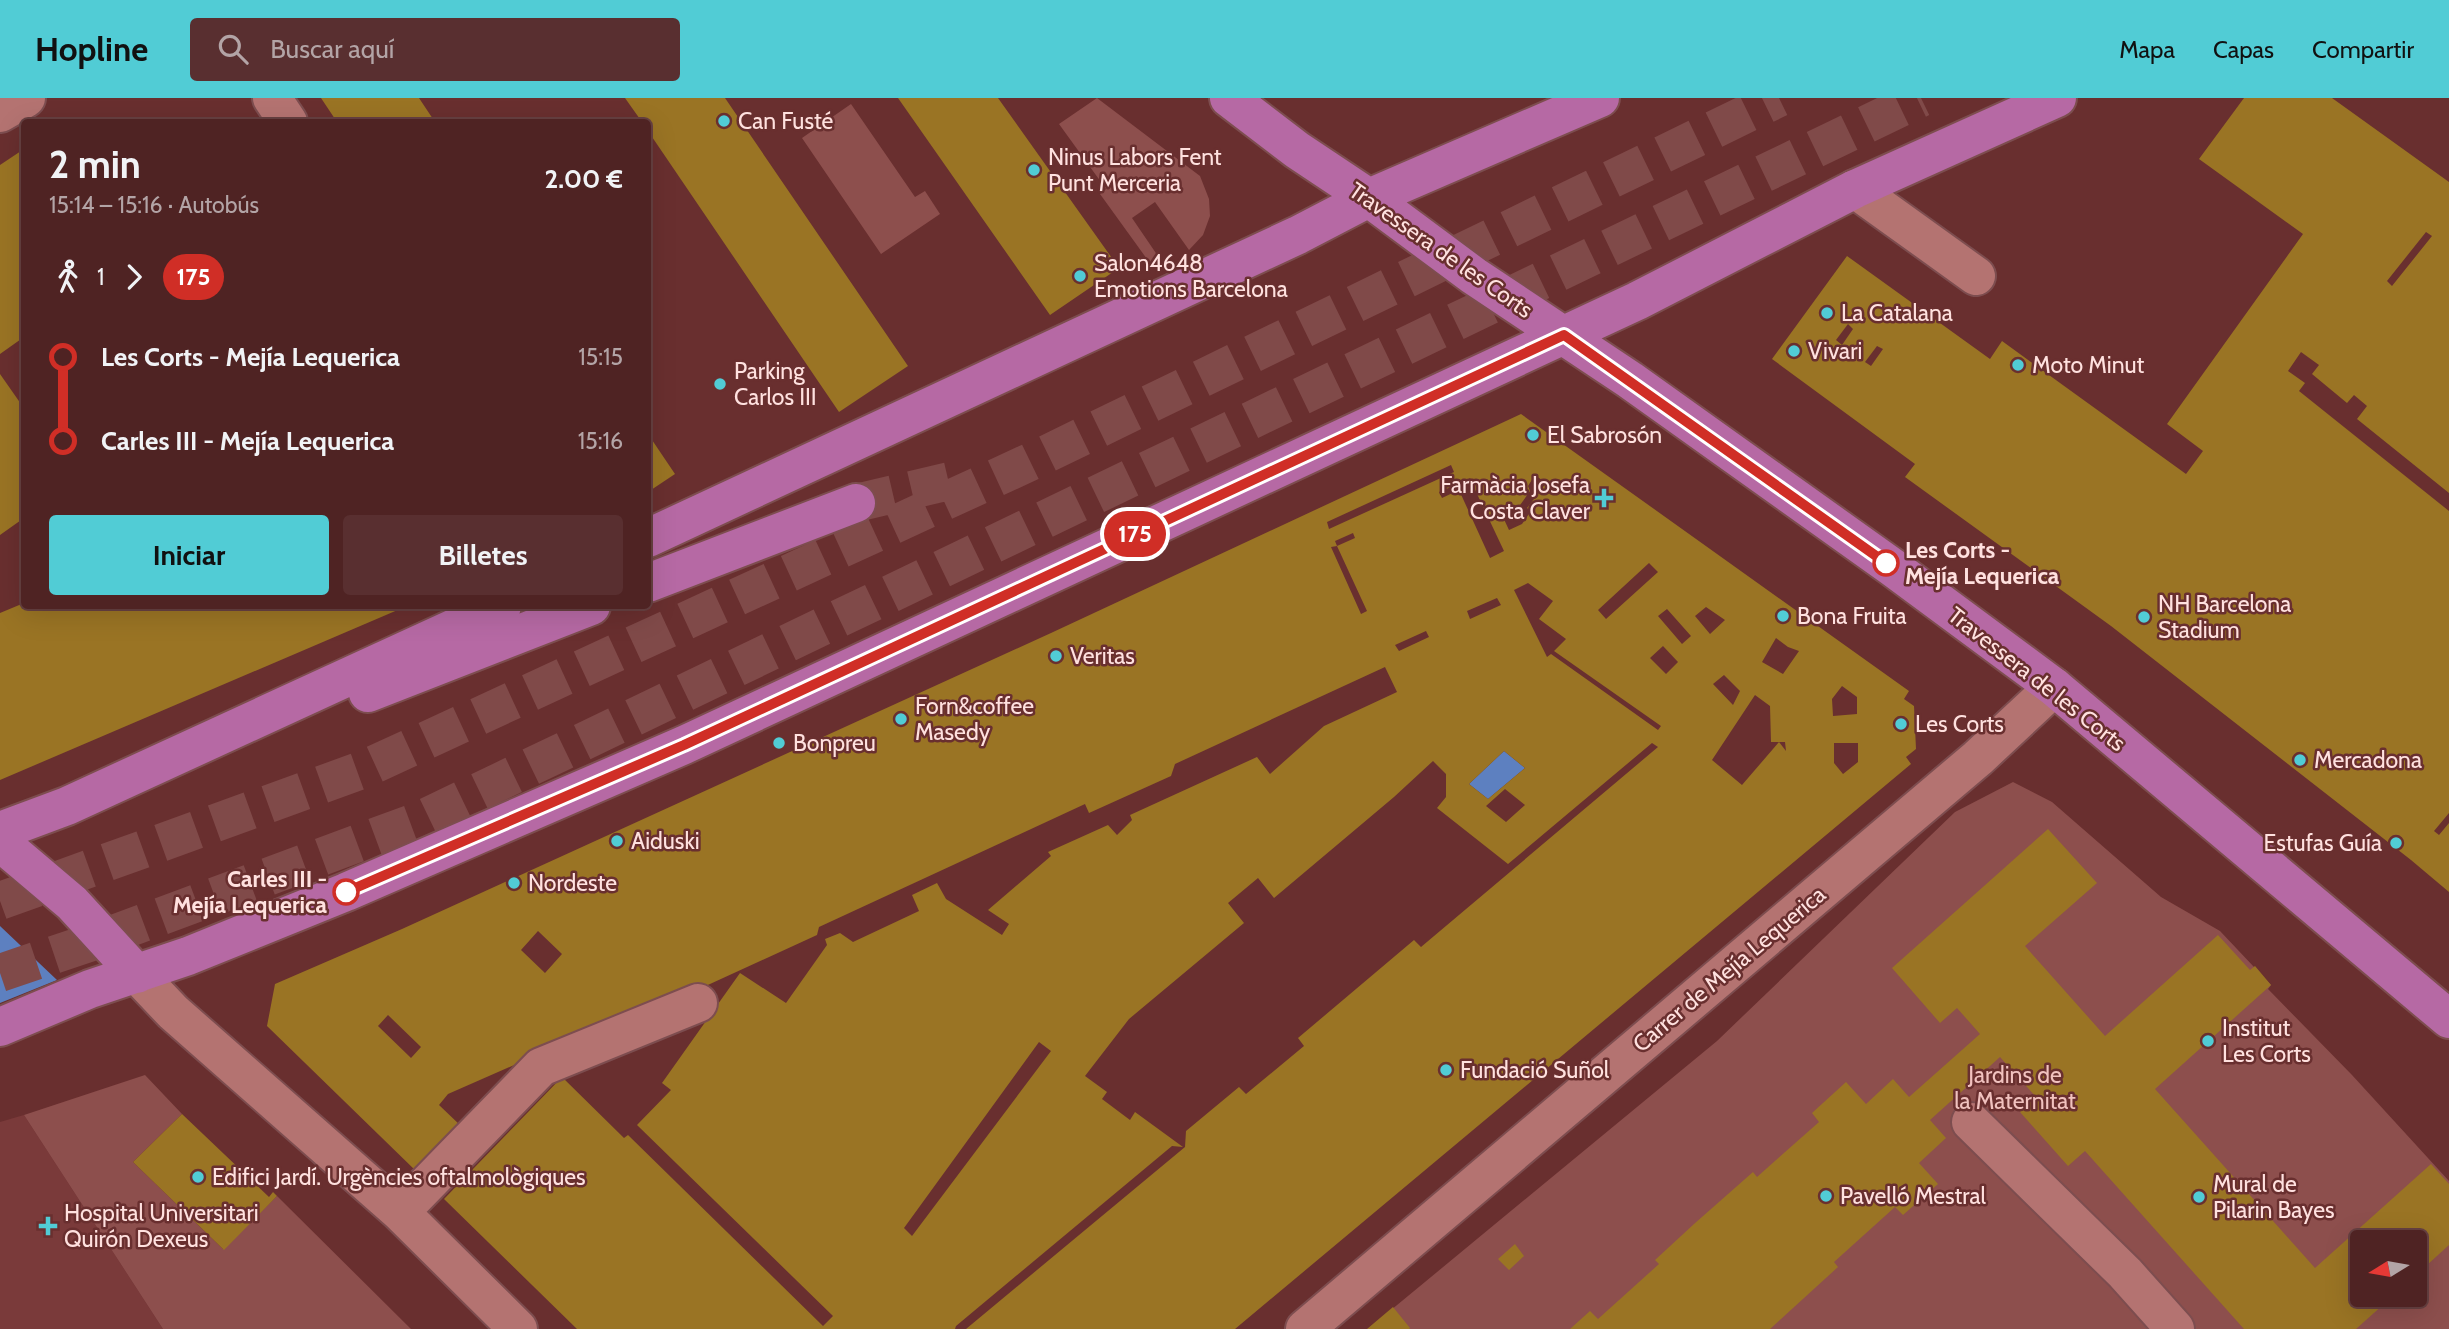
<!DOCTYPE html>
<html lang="es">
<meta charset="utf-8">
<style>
:root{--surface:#4f2323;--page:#592f30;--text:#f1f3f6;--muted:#b3a4a6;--line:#664041;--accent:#51ccd5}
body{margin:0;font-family:Cabin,sans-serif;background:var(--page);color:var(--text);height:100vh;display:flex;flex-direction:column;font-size:26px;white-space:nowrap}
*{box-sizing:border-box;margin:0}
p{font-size:23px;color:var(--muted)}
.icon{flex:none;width:38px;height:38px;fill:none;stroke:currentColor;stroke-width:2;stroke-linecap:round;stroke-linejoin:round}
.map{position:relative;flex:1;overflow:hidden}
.sheet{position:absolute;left:21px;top:21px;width:630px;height:490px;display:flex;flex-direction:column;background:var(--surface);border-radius:7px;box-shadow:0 7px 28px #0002,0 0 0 2px var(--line)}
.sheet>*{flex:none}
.badge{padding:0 14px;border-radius:23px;font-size:24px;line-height:46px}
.needle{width:46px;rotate:259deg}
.tools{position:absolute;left:2350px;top:1132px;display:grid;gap:14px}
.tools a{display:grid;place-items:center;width:77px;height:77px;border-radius:7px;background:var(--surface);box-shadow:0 7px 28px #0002,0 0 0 2px var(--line);font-size:35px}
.map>.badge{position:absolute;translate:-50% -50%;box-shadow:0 0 0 4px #fff}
.legs{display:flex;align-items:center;gap:10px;height:77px;padding:0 28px;font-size:23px}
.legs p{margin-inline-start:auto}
.overview{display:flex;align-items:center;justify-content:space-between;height:119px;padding:0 28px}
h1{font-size:38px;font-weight:800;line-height:52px}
.primary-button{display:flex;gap:14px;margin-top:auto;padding:14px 28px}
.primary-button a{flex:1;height:80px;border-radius:7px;background:var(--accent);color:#111;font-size:28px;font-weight:800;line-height:80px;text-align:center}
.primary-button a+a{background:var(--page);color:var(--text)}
ul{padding:0 28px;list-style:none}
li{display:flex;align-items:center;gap:24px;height:84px;font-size:26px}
li i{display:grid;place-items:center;width:10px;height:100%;margin:0 9px;background:currentColor}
li i::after{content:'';width:18px;height:18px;margin:-9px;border:5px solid;border-radius:50%;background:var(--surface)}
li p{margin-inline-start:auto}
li:first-child i{background:linear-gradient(#0000 50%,currentColor 0)}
li:last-child i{background:linear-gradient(currentColor 50%,#0000 0)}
header{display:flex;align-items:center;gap:42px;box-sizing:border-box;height:98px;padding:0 35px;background:var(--accent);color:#111}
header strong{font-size:33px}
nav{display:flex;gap:38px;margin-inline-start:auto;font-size:24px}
.search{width:490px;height:63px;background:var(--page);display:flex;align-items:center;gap:18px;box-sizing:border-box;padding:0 24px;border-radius:7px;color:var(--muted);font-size:26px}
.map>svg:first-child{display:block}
.built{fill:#7a3a3a}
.green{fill:#8d4f4d;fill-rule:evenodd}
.water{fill:#5d80c0}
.building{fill:#9a7424;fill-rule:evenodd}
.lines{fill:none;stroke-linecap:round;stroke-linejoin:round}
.major-tunnel{stroke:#804a49;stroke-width:38;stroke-dasharray:38 19;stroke-linecap:butt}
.minor-casing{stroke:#7d4d4f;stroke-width:42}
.major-casing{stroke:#7d4d4f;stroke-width:42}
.minor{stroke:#b47371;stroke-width:38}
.major{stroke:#b669a4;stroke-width:38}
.line-1-casing{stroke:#fff;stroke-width:16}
.line-1{stroke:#d02e26;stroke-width:10}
.poi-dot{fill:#51ccd5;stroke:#692f2f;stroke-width:2.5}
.stop-1-dot{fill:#fff;stroke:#d02e26;stroke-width:3.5}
.labels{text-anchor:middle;stroke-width:5;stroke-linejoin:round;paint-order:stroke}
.poi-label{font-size:23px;fill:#ffe1df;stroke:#692f2f;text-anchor:start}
.street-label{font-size:23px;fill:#ffe1df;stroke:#692f2f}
.stop-label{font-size:23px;font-weight:bold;fill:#ffe1df;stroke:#692f2f;text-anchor:start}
.park-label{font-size:23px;fill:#f1c2bf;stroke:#692f2f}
</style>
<header>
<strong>Hopline</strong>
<div class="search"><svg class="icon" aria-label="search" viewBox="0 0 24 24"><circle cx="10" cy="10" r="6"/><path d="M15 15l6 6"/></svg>Buscar aquí</div>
<nav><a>Mapa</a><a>Capas</a><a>Compartir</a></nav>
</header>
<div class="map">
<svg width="2449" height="1231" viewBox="0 0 2449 1231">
<rect width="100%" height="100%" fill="#692f2f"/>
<!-- built -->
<path class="built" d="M24,1017L163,1231H0V1024Z"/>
<!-- green -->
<path class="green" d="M1097,0L1200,78L1209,101L1210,118L1203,137L1189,152L1155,104L1132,120L1162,164L1152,168L1100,96L1106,91L1059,26Z
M851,6L915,99L925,93L940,116L881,156L802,40Z
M2013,684L2052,704L2161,799L2220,833L2271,887L2268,891L2352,977L2449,1083V1231H1368L1717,943L1955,714ZM2362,1144H2415V1197H2362Z
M145,977L182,1016L133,1064L223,1151L277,1098L411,1231H163L24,1017Z"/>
<!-- water -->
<path class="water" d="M1504,653L1525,670L1488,701L1469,686Z
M0,828L57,882L0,905Z"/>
<!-- building -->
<path class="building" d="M321,0H419L435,24H337Z
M625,0H725L908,268L839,314L648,33V24H642Z
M898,0H998L1119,170L1050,217Z
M2244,0H2332L2449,84V395L2357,321L2367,308L2354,297L2347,305L2312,276L2319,267L2301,254L2288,273L2305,285L2299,293L2449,413V715L2434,733L2439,737L2449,725V794L2411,762L2111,528L1905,379L1915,366L1772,261L1847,158L1990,261L2002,243L2186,376L2203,353L2167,326L2303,136L2199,61ZM2426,134L2432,138L2392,188L2387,183ZM1848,226L1853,231L1842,247L1836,242ZM1877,248L1883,251L1871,268L1865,264Z
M24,51V239L0,256V67Z
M0,276L21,306L24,304V420L0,437Z
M1521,316L1909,593L1904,601L1914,608L1916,651L1906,659L1911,666L1235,1231H966L1185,1049L1186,1033L1239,989L1246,996L1304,948L1298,940L1414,842L1421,849L1658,649L1652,645L1508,766L1437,710L1446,699V676L1433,663L1394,699L1274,800L1258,780L1228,805L1244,825L1129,921L1085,978L1107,994L1102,1001L1130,1022L1135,1014L1183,1049L1172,1048L956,1228L955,1231H577L444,1101L562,979L624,1040L628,1037L823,1228L833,1218L637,1027L671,992L662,985L740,875L786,905L827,847L825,841L840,835L853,844L919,813L912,797L937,785L946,801L1002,837L1009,826L988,812L1051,758L1048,754L1108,727L1117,737L1132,722L1130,717L1257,659L1270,676L1324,628L1397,594L1385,569L1175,666L1171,678L1089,715L1085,706L819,829L817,837L638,919L630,916L448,996L439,1007L461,1028L417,1074L267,928L275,886L402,831L1051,535ZM1451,367L1454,374L1329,431L1327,424ZM1535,377L1546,385L1527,410L1531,413L1522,426L1509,432L1502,417L1518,410L1530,393L1528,388ZM1470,381L1504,453L1490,460L1459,392L1442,400L1439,394ZM1353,435L1355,440L1337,448L1367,513L1361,516L1331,449L1337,448L1335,443ZM1649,465L1658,474L1606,521L1598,512ZM1528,485L1553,503L1539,521L1566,541L1554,553L1661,628L1658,632L1551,556L1547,559L1514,492ZM1497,500L1501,507L1470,521L1467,513ZM1706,509L1725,522L1710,536L1695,518ZM1667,511L1691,538L1682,546L1658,518ZM1426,533L1429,539L1399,553L1395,547ZM1776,540L1788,549L1799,553L1783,576L1762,564ZM1663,548L1678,564L1666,576L1650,560ZM1724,577L1740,593L1733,607L1713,586ZM1842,588L1857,599V616L1833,618L1832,601ZM1755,597L1770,608L1771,644H1785L1786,653L1779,644L1742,687L1712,662ZM1834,645H1858V664L1843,676L1834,665ZM1504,653L1525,670L1488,701L1469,686ZM1505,691L1525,707L1506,724L1486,708ZM538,833L562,856L545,875L521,852ZM388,917L421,949L411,960L378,928ZM1039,944L1051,953L912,1138L904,1130Z
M648,336L675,376L648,394Z
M24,505V508H407L0,682V515Z
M2048,731L2097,785L2025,848L2105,938L2218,837L2250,872L2255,868L2271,887L2155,991L2315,1170L2431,1066L2449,1086V1147L2415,1178V1144H2362V1197H2394L2356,1231H2244L2085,1053L2068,1068L2020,1014L2036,999L2000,959L1930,1022L1946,1040L1919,1065L1938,1086L1903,1117L1895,1109L1834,1164L1838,1169L1770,1231H1570L1590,1213L1598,1221L1659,1166L1655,1162L1694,1126L1753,1074L1757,1079L1819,1024L1812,1015L1846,984L1866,1006L1893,981L1909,999L1980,936L1957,910L1940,925L1892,870Z
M182,1016L269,1099L273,1094L277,1098L224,1152L133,1064Z
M1515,1146L1524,1158L1509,1172L1498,1161Z
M1393,1209L1410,1230L1409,1231H1367Z"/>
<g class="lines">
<!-- major-tunnel -->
<path class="major-tunnel" d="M856,405L950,383
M0,803L362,672L1030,364L1779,0
M0,875L89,845L418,723L1921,0"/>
<defs>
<path id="minor" d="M272,0L288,24
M0,15L26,0
M1855,91L1976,178
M137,876L173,914L400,1114L518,1231
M1971,1024L2125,1175L2175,1231
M400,1114L541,969L698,905
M1305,1231L1978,660L2054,589"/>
<path id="major" d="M1229,0L1297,52L1369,100L1474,178L1630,282L1892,469L2054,589L2449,921
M648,440L1298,137L1369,100L1600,0
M648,485L856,405
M368,595L591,508
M0,733L67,708L502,508
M0,744L72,805L137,876
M0,929L90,891L188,858L346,794L684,647L1637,203L1855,91L2057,0"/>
</defs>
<!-- minor casing -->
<use href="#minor" class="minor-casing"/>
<!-- major casing -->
<use href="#major" class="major-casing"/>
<!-- minor -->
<use href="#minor" class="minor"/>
<!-- major -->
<use href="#major" class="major"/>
</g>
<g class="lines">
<defs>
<path id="line-1" d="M346,794L684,647L1564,237L1886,465"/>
</defs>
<!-- line-1 casing -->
<use href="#line-1" class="line-1-casing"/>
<!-- line-1 -->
<use href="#line-1" class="line-1"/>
</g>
<!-- markers -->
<g class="poi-dot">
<circle cx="724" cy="23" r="7"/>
<circle cx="1034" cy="72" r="7"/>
<circle cx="1080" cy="178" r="7"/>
<circle cx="1827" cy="215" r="7"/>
<circle cx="1794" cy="253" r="7"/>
<circle cx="2018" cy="267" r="7"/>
<circle cx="720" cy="286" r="7"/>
<circle cx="1533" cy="337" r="7"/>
<path d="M1600.5 389.5h7v7h7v7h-7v7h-7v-7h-7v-7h7z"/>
<circle cx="1783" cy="518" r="7"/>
<circle cx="2144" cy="519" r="7"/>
<circle cx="1056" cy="558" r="7"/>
<circle cx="901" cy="621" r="7"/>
<circle cx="1901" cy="626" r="7"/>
<circle cx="779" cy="645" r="7"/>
<circle cx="2300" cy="662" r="7"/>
<circle cx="617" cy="743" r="7"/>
<circle cx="2396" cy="745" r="7"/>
<circle cx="514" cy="785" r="7"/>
<circle cx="2208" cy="943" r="7"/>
<circle cx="1446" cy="972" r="7"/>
<circle cx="198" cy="1079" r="7"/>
<circle cx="1826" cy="1098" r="7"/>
<circle cx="2199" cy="1099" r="7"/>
<path d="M44.5 1117.5h7v7h7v7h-7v7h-7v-7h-7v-7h7z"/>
</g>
<g class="stop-1-dot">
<circle cx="1886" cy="465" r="12"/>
<circle cx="346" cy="794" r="12"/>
</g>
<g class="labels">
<!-- poi labels -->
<g class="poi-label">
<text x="738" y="31">Can Fusté</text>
<text x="1048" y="67">Ninus Labors Fent<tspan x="1048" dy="26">Punt Merceria</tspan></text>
<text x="1094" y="173">Salon4648<tspan x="1094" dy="26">Emotions Barcelona</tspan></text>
<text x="1841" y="223">La Catalana</text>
<text x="1808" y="261">Vivari</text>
<text x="2032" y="275">Moto Minut</text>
<text x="734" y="281">Parking<tspan x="734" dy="26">Carlos III</tspan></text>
<text x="1547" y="345">El Sabrosón</text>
<text x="1590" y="395" text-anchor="end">Farmàcia Josefa<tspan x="1590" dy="26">Costa Claver</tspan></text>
<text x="2158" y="514">NH Barcelona<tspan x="2158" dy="26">Stadium</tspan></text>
<text x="1797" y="526">Bona Fruita</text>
<text x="1070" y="566">Veritas</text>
<text x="915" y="616">Forn&amp;coffee<tspan x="915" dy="26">Masedy</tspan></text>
<text x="1915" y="634">Les Corts</text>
<text x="793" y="653">Bonpreu</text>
<text x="2314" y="670">Mercadona</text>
<text x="631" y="751">Aiduski</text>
<text x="2382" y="753" text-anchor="end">Estufas Guía</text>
<text x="528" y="793">Nordeste</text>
<text x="2222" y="938">Institut<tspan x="2222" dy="26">Les Corts</tspan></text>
<text x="1460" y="980">Fundació Suñol</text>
<text x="212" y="1087">Edifici Jardí. Urgències oftalmològiques</text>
<text x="2213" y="1094">Mural de<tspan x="2213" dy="26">Pilarin Bayes</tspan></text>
<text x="1840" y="1106">Pavelló Mestral</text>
<text x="64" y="1123">Hospital Universitari<tspan x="64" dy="26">Quirón Dexeus</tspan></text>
</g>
<!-- street labels -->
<g class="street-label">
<text transform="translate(1441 152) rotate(35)" y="8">Travessera de les Corts</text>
<text transform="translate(2037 581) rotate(38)" y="8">Travessera de les Corts</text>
<text transform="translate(1729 871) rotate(-40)" y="8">Carrer de Mejía Lequerica</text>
</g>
<!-- stop labels -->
<g class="stop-label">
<text x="1905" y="460">Les Corts -<tspan x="1905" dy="26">Mejía Lequerica</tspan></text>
<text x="327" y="789" text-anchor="end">Carles III -<tspan x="327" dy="26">Mejía Lequerica</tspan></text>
</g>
<!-- park labels -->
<g class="park-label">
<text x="2015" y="985">Jardins de<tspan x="2015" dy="26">la Maternitat</tspan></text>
</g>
</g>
</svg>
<div class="tools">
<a><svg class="needle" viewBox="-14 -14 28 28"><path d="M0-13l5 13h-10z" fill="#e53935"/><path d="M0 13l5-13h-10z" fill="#b3a4a6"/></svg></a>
</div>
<b class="badge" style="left:1135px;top:436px;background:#d02e26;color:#fff">175</b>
<section class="sheet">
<div class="overview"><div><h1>2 min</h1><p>15:14 – 15:16 · Autobús</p></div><b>2.00 €</b></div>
<div class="legs"><svg class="icon" aria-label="walk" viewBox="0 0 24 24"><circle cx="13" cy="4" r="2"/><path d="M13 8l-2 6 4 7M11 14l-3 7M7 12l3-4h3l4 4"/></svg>1<svg class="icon" aria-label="forward" viewBox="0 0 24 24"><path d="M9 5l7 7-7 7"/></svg><b class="badge" style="background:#d02e26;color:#fff">175</b></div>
<ul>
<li><i style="color:#d02e26"></i><b>Les Corts - Mejía Lequerica</b><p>15:15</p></li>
<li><i style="color:#d02e26"></i><b>Carles III - Mejía Lequerica</b><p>15:16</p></li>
</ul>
<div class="primary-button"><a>Iniciar</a><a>Billetes</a></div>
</section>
</div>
